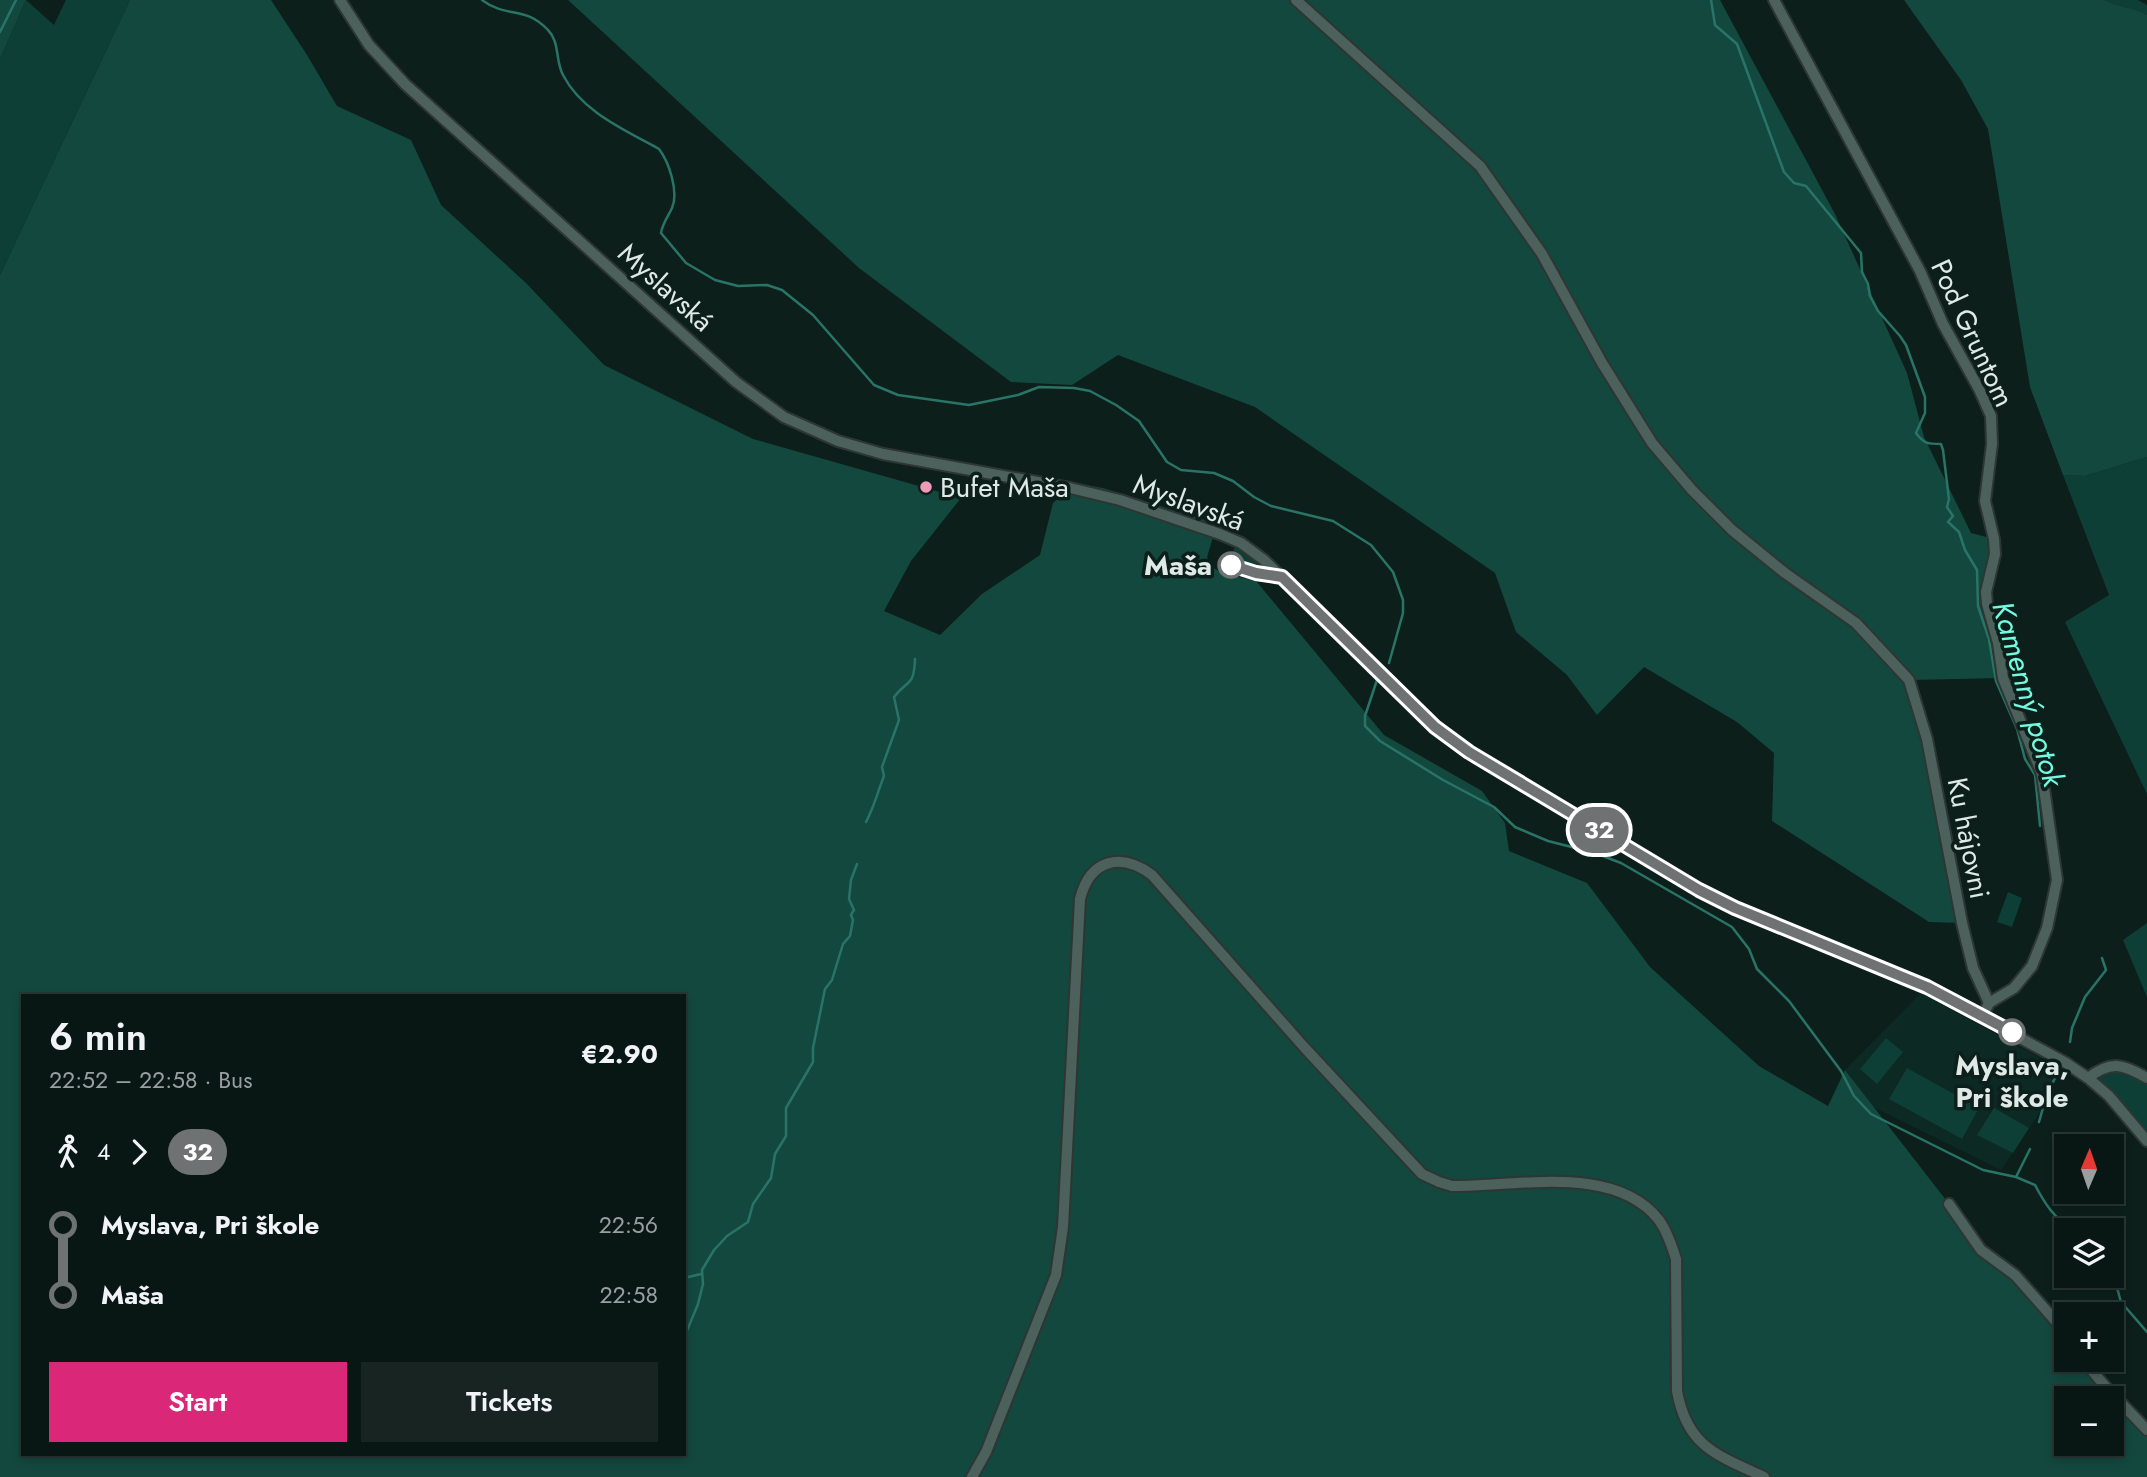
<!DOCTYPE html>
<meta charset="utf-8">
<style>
:root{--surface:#091714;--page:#172422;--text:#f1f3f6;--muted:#999fa0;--line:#293634;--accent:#db2777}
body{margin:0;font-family:Jost,sans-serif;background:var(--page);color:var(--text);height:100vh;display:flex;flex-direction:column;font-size:26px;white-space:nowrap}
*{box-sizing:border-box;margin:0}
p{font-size:23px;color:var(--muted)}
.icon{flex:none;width:38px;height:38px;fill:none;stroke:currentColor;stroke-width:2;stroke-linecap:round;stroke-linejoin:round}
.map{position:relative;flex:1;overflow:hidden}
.panel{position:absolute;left:21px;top:994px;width:665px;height:462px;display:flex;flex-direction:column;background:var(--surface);border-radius:0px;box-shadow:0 4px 10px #0003,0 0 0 2px var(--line)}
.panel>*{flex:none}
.badge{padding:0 14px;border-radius:23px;font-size:24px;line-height:46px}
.needle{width:46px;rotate:2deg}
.controls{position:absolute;left:2054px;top:1134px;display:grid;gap:14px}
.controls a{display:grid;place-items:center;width:70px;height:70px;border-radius:0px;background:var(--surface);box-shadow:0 4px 10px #0003,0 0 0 2px var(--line);font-size:35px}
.map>.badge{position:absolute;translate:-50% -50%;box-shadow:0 0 0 4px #fff}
.legs{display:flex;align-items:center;gap:10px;height:77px;padding:0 28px;font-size:23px}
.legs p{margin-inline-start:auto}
.headline{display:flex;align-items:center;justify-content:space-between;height:119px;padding:0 28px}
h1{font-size:38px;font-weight:600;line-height:52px}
.action{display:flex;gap:14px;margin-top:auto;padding:14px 28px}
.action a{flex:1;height:80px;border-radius:0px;background:var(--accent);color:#fff;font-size:28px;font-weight:600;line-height:80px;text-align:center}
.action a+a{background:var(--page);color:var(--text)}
ul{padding:0 28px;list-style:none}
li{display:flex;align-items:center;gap:24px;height:70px;font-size:26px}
li i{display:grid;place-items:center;width:10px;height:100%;margin:0 9px;background:currentColor}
li i::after{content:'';width:18px;height:18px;margin:-9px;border:5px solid;border-radius:50%;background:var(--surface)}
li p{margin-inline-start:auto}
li:first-child i{background:linear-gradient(#0000 50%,currentColor 0)}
li:last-child i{background:linear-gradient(currentColor 50%,#0000 0)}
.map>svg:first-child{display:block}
.built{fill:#0c2923}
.green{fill:#0e3f36}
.forest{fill:#13483f;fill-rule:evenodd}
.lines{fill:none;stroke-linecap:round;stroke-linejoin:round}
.stream{stroke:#297466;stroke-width:2.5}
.minor-casing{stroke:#2d3633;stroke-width:14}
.minor{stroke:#4d615c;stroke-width:10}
.line-1-casing{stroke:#fff;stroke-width:16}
.line-1{stroke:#6f7273;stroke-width:10}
.poi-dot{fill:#f09ab6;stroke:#0c1f1b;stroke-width:2.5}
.stop-1-dot{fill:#fff;stroke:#6f7273;stroke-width:3.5}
.labels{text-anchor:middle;stroke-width:7;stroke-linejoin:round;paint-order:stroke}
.street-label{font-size:28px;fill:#dfeae7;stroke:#0c1f1b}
.poi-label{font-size:28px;fill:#dfeae7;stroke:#0c1f1b;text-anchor:start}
.stop-label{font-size:28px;font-weight:bold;fill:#dfeae7;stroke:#0c1f1b;text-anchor:end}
.water-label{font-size:30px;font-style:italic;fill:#72fbe0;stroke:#0c1f1b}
</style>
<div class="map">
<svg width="2147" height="1477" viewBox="0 0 2147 1477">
<rect width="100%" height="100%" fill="#0c1f1b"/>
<!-- built -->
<path class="built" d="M1921,993L2062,1070L2038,1115L2001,1170L1873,1107L1845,1070Z"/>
<!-- green -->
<path class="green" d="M26,0L54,25L66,0H130L0,275V59Z
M2104,0H2138L2147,5V15C2133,7 2118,7 2104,0Z
M2147,457V794L2065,622L2109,595L2063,475L2085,476Z
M1235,547L1252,556L1266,570L1255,568L1235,556L1233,551Z
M2008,892L2022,898L2012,927L1997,922Z
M2147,923V997L2123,940Z
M1886,1038L1903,1052L1877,1084L1860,1069Z
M2105,1066L2147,1078V1141L2088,1078Z
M1907,1068L1979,1108L1962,1139L1889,1099Z
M1994,1108L2029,1128L2013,1153L1977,1135Z"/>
<!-- forest -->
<path class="forest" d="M0,0H26L0,59Z
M130,0H271L307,55L337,106L411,140L441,205L526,283L604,365L753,439L961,498L911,561L884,611L940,635L982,594L1040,555L1053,503L1075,483L1103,488L1217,524L1207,557L1212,567L1222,573L1256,581L1384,735L1482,791L1505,823L1509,851L1587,883L1650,967L1759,1066L1828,1106L1845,1070L1991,1258L2067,1334V1360H2083L2147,1430V1477H0V275ZM23,996H684V1454H23ZM2067,1398H2112V1444H2067Z
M568,0H1720L1835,214L1907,373L1924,437L1971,533L1994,539L1986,598L2003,678L1910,680L1962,923L1929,922L1772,821L1774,753L1737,722L1644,667L1597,715L1567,675L1516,632L1495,573L1255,407L1118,355L1072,385L1011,382L859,268Z
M1904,0H2104C2118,7 2133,7 2147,15V457L2085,476L2063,475L2030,387L1988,129L1961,80Z"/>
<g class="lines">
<!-- stream -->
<path class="stream" d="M482,0C507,19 525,5 548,30C560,42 555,60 563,75C582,112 625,130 659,149C669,162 679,192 672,208C668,217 663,222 661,233L686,263L715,280L738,286L767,285L782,290L813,315L874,385L898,395L969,405L1018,395L1039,387L1074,388L1090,391L1116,405L1139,421L1167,462L1181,470L1214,473L1233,481L1254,497L1271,506L1333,521L1371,545L1393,572L1403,600V613L1389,663
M1711,0L1715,25L1737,44L1784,172L1794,183L1806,186L1861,253L1862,272L1868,284L1870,296L1878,311L1900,336L1906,345L1925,397V413L1916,433C1924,444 1928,444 1941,444L1943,450L1949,499L1947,507L1953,516L1948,522L1959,532L1965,550L1977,570L1978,606L1989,639L1996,681L2017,729L2025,759L2035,775L2040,826
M0,32L16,0
M1377,680L1365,716V726L1380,741L1443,780L1494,807L1515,827L1548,841L1595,853L1621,863L1732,927L1749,949L1757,969L1789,1001L1841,1071L1854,1096L1871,1114L1983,1170L2016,1177L2035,1185C2045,1204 2054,1218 2073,1230
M866,822C874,807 878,791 884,776L882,767L899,720L894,697C908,679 914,687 915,659
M2070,1042L2072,1028L2085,997L2106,970L2102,958
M2039,1122L2047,1094L2061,1066
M2016,1177L2030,1149
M2112,1270L2121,1302L2147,1332
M684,1278L701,1274
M684,1338L698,1304L703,1284L702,1270L714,1250L727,1236L748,1222L753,1204L771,1178L775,1154L786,1136V1108L813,1062V1048L825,989L832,980L843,944L850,936L853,920L851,915L854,910L849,899L851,880L857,864"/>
<defs>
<path id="minor" d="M340,0L369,45L405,84L736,382L784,417L838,441L883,454L1070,488L1120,500L1220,534L1241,543L1264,560L1435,727L1469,752L1699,890L1735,908L1927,987L2066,1063L2088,1078L2109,1096L2147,1141
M1296,0L1480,166L1542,254L1602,363L1652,443L1692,490L1732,530L1785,573L1856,623L1909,680L1927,739L1962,923L1973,968L1989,1003
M1774,0L1920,271L1943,324L1979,389L1991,416L1992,444L1985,501L1994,539L1995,554L1986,592L1987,604L1998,643L2003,678L2042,774L2057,880L2047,928L2032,966L2014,988L1989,1003L1987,1007
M2088,1078C2111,1060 2123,1064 2147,1078
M1949,1204L1981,1250L2015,1275L2067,1334
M2083,1360L2105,1386L2147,1430
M972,1477L986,1452L1056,1275L1063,1227L1080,899C1090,859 1121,852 1152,875L1304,1047L1422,1174L1439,1182L1452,1186C1515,1187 1614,1163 1659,1220C1667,1231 1672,1246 1676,1259L1677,1391C1687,1447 1717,1455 1764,1477"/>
</defs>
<!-- minor casing -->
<use href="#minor" class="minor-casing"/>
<!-- minor -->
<use href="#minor" class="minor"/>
</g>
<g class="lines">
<defs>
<path id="line-1" d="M1231,565L1256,573L1282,577L1435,727L1469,752L1699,890L1735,908L1927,987L2012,1032"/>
</defs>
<!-- line-1 casing -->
<use href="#line-1" class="line-1-casing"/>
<!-- line-1 -->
<use href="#line-1" class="line-1"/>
</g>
<!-- markers -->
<circle class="poi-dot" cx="926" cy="487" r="7"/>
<g class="stop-1-dot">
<circle cx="1231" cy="565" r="12"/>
<circle cx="2012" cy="1032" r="12"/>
</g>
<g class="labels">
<!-- street labels -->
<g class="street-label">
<text transform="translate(666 287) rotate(42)" y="10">Myslavská</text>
<text transform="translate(1973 333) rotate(65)" y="10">Pod Gruntom</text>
<text transform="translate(1189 502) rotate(20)" y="10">Myslavská</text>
<text transform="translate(1969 838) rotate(79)" y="10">Ku hájovni</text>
</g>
<!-- poi labels -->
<g class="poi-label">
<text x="940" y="497">Bufet Maša</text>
</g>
<!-- stop labels -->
<g class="stop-label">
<text x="1212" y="575">Maša</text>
<text x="2012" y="1075" text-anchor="middle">Myslava,<tspan x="2012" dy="32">Pri škole</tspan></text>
</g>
<!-- water labels -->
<g class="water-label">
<text transform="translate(2028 694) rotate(74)" y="10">Kamenný potok</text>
</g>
</g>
</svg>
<div class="controls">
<a><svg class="needle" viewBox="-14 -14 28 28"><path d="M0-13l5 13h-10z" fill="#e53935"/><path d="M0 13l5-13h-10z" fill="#999fa0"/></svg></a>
<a><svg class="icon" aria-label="layers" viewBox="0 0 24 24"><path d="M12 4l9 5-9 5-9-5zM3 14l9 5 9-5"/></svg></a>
<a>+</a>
<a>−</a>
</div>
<b class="badge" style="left:1599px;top:830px;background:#6f7273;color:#fff">32</b>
<section class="panel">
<div class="headline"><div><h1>6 min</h1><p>22:52 – 22:58 · Bus</p></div><b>€2.90</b></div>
<div class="legs"><svg class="icon" aria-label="walk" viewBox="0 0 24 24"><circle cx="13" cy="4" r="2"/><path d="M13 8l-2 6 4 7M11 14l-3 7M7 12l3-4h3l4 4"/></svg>4<svg class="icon" aria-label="forward" viewBox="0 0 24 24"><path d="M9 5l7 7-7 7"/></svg><b class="badge" style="background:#6f7273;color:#fff">32</b></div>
<ul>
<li><i style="color:#6f7273"></i><b>Myslava, Pri škole</b><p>22:56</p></li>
<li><i style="color:#6f7273"></i><b>Maša</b><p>22:58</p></li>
</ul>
<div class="action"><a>Start</a><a>Tickets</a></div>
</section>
</div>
